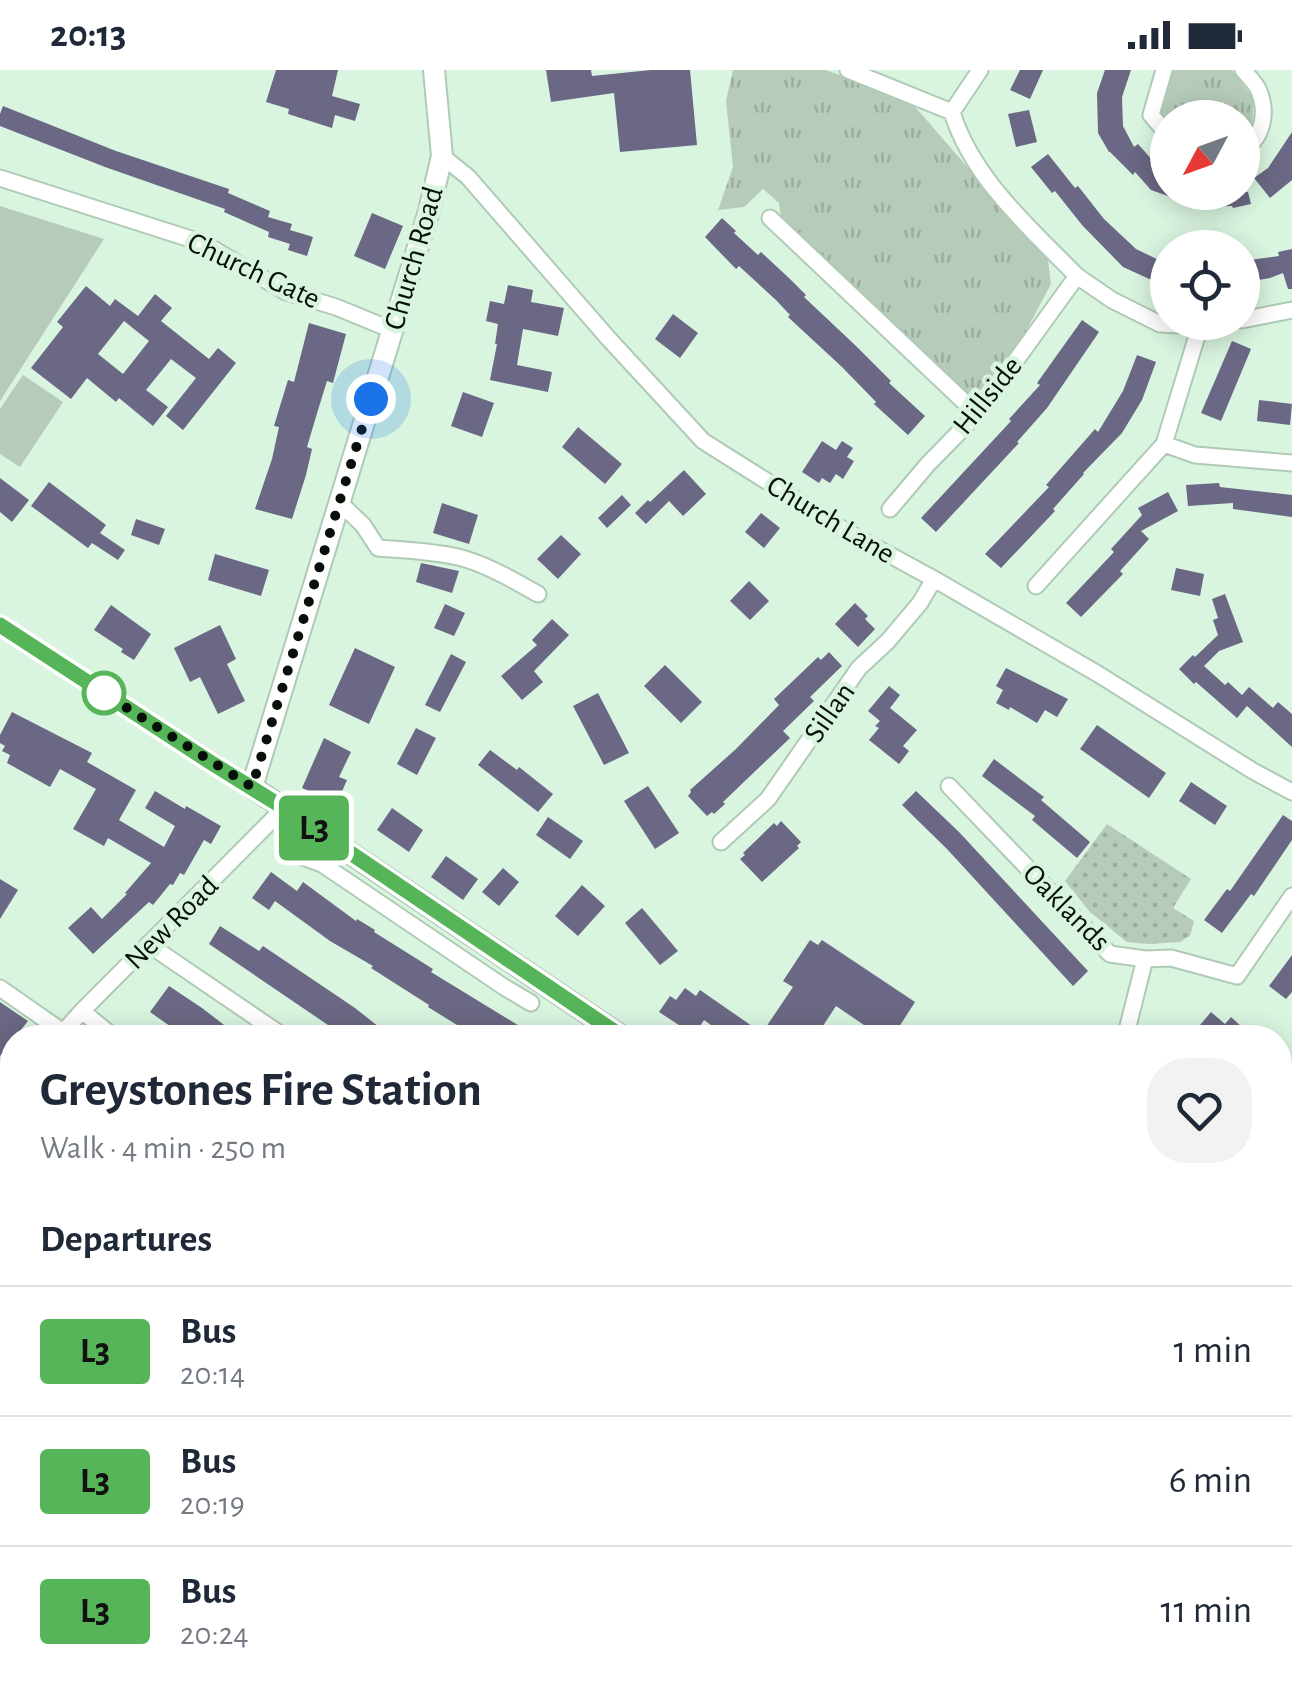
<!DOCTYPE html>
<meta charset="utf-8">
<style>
:root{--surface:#fff;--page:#f2f2f3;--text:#1f2937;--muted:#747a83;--line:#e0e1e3}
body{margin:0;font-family:"Alegreya Sans",sans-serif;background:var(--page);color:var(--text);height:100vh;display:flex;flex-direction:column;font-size:38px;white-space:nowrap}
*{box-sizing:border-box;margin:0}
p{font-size:32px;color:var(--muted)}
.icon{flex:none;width:55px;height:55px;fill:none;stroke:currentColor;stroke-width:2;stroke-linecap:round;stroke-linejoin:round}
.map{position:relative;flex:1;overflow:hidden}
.panel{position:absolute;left:0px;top:955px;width:1292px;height:672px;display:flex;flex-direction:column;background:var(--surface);border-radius:40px 40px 0 0;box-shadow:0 5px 25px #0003}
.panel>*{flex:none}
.badge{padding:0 20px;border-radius:8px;font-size:35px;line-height:65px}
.needle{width:65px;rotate:229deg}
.buttons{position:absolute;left:1150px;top:30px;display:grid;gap:20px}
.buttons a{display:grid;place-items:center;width:110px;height:110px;border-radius:50%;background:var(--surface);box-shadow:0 5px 25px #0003;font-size:50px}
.you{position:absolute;width:50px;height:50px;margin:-25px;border:8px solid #fff;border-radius:50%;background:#1a73e8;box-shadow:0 0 0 15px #1a73e833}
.map>.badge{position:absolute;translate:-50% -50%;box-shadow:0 0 0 5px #fff}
h2{padding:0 40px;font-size:38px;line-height:90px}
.round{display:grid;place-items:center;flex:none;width:105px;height:105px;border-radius:40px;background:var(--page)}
.summary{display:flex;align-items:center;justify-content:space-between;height:170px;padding:0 40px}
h1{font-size:48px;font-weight:700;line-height:75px}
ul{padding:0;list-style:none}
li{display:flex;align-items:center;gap:30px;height:130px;padding:0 40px;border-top:2px solid var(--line)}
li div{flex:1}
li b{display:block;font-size:38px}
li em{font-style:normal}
li .badge{min-width:110px;font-weight:700;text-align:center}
.status{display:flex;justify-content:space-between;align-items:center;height:70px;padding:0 50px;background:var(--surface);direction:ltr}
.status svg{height:28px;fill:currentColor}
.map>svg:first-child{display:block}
.grass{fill:url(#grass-tufts)}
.park{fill:url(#park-dots)}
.pitch{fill:#b6cbba}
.building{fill:#6a6884;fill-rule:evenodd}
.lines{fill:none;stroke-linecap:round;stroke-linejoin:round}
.street-casing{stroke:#afcab5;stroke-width:19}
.secondary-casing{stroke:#afcab5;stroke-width:24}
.street{stroke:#fff;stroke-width:15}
.secondary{stroke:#fff;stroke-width:20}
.line-casing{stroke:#fff;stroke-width:22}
.line{stroke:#56b559;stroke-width:15}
.walk{stroke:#060f08;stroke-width:10;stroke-dasharray:0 18}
.stop-dot{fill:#fff;stroke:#56b559;stroke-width:5}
.labels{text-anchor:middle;stroke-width:9;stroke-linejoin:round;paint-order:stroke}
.street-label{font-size:30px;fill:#060f08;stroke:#d9f5e0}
</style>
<div class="status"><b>20:13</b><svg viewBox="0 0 49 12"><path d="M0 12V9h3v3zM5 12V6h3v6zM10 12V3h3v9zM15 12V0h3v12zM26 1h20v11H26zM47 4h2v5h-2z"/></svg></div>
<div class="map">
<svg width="1292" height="1626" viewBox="0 0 1292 1626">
<defs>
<pattern id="grass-tufts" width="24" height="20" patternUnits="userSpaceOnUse" patternTransform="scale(2.5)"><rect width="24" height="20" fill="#b6cbba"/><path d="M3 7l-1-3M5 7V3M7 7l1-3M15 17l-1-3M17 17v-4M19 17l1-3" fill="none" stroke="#9bad9e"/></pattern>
<pattern id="park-dots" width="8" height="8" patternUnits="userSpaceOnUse" patternTransform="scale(2.5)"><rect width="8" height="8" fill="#b6cbba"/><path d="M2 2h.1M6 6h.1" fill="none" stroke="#9bad9e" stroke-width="1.8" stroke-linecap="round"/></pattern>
</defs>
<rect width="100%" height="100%" fill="#d9f5e0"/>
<!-- grass -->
<path class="grass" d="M733,0H826L911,32L1048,190L1051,214L1009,293L985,321L963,325L781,148L779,133L763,119L744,137L718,140L733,97L726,31Z
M1173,0H1232L1254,29L1252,59L1243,71L1242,48H1168L1167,55L1158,40Z
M367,1615H477L454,1626H357Z"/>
<!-- park -->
<path class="park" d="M1107,754L1191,809L1173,838L1194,851L1190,866L1180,872L1148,874L1127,872L1090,842L1065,811Z"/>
<!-- pitch -->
<path class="pitch" d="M0,136L104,169L0,331Z
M23,305L63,332L20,397L0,384V339Z"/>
<!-- building -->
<path class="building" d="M276,0H338L332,26L360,34L355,51L335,45L332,58L288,44L289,39L266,32Z
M546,0H591L592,6L651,0H690L697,75L620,82L614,23L551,32Z
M1020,0H1043L1030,29L1010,20Z
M1105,0H1131L1122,27L1123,56L1134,77L1138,74L1155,93L1158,90L1168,101V122H1248L1251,134L1233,138L1232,136L1199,137L1151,120L1135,102L1133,105L1110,82H1109L1098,63L1097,23Z
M3,36L116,81L229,119L228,123L270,141L268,147L292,154L290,160L313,167L307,186L288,180L290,174L268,167L269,162L224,142L225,139L105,97L0,56V44Z
M1029,40L1037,72L1016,77L1008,44Z
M1292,62V110L1270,128L1254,108L1268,98Z
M1048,84L1075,118L1078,116L1104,149L1136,179L1167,194L1158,213L1123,197L1082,155L1055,121L1052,123L1031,97Z
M372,143L403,156L385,199L354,186Z
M722,148L736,161L734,163L758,185L761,182L790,209L806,225L804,227L856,276L891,311L889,313L925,346L908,365L874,334L876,332L842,297L788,247L790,245L776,230L739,196L736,199L705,167Z
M1292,179V219H1288L1283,203L1270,208L1242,213V191L1279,186L1278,182Z
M508,215L533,220L531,232L564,238L558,266L523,259L517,295L552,302L548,322L490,310L497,274H495L498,254L486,251L490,231L504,234Z
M86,216L110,236L115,229L138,246L155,224L172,238L161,251L209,289L218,278L236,293L183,360L166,346L196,308L171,289L146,320L168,337L153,356L119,328L116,332L87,308L71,329L31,298L63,257L57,252ZM124,251L149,271L123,304L98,284Z
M673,244L698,263L680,288L655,269Z
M1082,250L1099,262L1047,338L1017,372L1019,373L936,462L921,448L1011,351L1009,349L1040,315L1037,313Z
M309,253L346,264L333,313L327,311L318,340L307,377L312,379L306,405L292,449L255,439L272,389L279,357L274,356L280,336L288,310L294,312Z
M1232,271L1251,279L1221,351L1201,343Z
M1137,285L1156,292L1142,330L1122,363L1083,403L1084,404L1053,439L1055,441L1001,498L985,484L1049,417L1046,415L1095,359L1098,362L1123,321Z
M463,322L494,333L482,367L451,356Z
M1259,330L1292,334L1290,355L1257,351Z
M578,357L622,394L605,414L562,377Z
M822,371L836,380L842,371L853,378L847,387L854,391L843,409L836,404L830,413L822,408L819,413L802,402Z
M684,400L706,424L683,446L669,431L646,454L635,443L648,430L650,432Z
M0,408L29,430L12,452L0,442Z
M49,412L106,455L100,463L125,480L118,490L92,473L88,478L31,436Z
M1219,413L1220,417L1292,425V447L1233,439V433L1188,436L1186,415Z
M1168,422L1178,441L1141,461L1149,469L1120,501L1123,504L1081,547L1066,533L1114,482L1111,479L1142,445L1138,438Z
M622,425L631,435L607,458L598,448Z
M442,433L478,445L469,474L433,463Z
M761,443L780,458L764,478L745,462Z
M136,449L165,459L159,475L131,465Z
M561,465L581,484L558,509L537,489Z
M215,484L269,500L261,526L208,510Z
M421,493L459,501L452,523L416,512Z
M1176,498L1204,504L1200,526L1171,520Z
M749,511L769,531L750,550L730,531Z
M1225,524L1243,572L1219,581L1204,596L1225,615L1228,612L1242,625L1249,617L1273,638L1278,632L1292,644V677L1247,636L1237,648L1196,612L1194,614L1179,599L1193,585L1195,587L1218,565L1213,550L1218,548L1212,529Z
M855,533L868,546L865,549L875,559L858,577L835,554Z
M445,534L465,543L454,566L434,558Z
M111,535L151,564L134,590L121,582L123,579L94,560Z
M552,549L569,565L534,601L543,612L522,630L501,606L537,575L532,570Z
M220,555L236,589L227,594L245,631L218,644L200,607L190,612L174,578Z
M355,578L395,597L369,654L329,635Z
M829,582L842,596L810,627L814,631L783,661L790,668L723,732L725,734L714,744L712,742L707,746L688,726L691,722L690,720L736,679L779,635L774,629L818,587L821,590Z
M451,584L466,592L440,642L425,635Z
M665,595L702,632L681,653L644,616Z
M1006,598L1068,629L1057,647L1045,640L1037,653L1010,637L1009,640L996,633L1003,620L996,616Z
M889,616L900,625L890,638L917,660L903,676L909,681L899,694L869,670L879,658L875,656L880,651L868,641Z
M598,623L629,683L604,695L573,636Z
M12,642L92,683L87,692L136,720L119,750L164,777L175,756L145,738L155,721L185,739L186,736L221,756L211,774L204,770L184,805L180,803L173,815L170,814L153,835L149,832L93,884L68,858L91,837L102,849L127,824L125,823L151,793L108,768L104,776L73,759L96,719L60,699L50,717L7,693L10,685L2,681L5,676L0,673V665Z
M1097,655L1166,703L1149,728L1080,679Z
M416,658L436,668L417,705L397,694Z
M324,668L351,682L339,707L347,710L337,733L302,718Z
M490,680L517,700L519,697L553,724L538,742L478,695Z
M994,689L1044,727L1041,730L1090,772L1077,788L1032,750L1035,746L982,706Z
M1191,712L1227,736L1215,755L1179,731Z
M648,716L679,763L655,779L624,731Z
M916,721L959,762L1088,901L1073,916L947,779L902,735Z
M392,738L423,760L409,782L377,760Z
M1283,745L1292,751V770L1254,826L1251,824L1222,863L1204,850L1227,819L1230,821Z
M548,747L583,771L570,789L536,765Z
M781,751L801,772L797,776L799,778L762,812L740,789L745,785L743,783L774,753L777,756Z
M446,786L478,809L463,830L431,807Z
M503,798L519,812L499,836L482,822Z
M271,802L297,821L303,812L356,851L357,849L375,860L374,862L433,899L431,902L539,968H478L428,937L429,935L371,898L373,896L330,871L275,831L269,840L252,828Z
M0,809L18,820L0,849Z
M582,815L605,836L578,866L555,846Z
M642,838L678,881L660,895L625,853Z
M220,856L259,881L263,876L355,938L393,968H347L209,874Z
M810,870L818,875L822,870L915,932L892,968H883L836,936L815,968H729L704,950L694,965L659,942L670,926L676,930L685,918L696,926L700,920L762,963L793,917L783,911Z
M1292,885V922L1286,929L1269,916Z
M169,916L202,938L241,968H187L167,954L150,942Z
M0,932L28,951L0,986Z
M1211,942L1225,954L1231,947L1254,968H1203L1195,961Z
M1280,1006L1292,1011V1050L1282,1079H1280Z
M1292,1197V1278L1280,1268V1214Z"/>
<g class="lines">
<defs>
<path id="street" d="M848,0L952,42
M1164,0L1151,45L1168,65
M1242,81C1263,68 1268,43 1259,21C1256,13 1248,6 1243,0
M442,86L468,107L608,268L703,371L844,460L934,509L1098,604L1253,701L1292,722
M0,108L203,173L286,222L336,237L392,260
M770,148L977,344
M1077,206L1112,230L1160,254L1200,256L1224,252
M1242,250L1292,240
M1200,256L1164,374L1195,385L1292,393
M340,433L363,455L378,478C405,480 432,481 458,487C486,494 513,510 538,524
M890,439L928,394L977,344L1077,206C1030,158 972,108 952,42L980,0
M1036,516L1164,374
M0,555L252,717
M949,716L1110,884L1145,889L1171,888L1237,906L1292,826
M721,772L768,729L859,598L888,571L920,533L934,509
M290,782L322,794L504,917L531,933
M148,874L286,968
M0,918L63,962
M82,941L115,968
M58,968L82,941L284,738
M1125,968L1145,889
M0,1040L12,1025
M0,1277L12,1260
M0,1306L12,1317
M0,1576L12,1584
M59,1615L72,1624
M346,1626L356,1615
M466,1626L480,1621L492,1626
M1135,1626L1141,1615"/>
<path id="secondary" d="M434,0L442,86L429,141L252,717L624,968
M1280,1370L1292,1350
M1099,1615L1100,1626"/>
</defs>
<!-- street casing -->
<use href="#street" class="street-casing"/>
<!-- secondary casing -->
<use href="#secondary" class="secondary-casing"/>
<!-- street -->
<use href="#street" class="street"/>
<!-- secondary -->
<use href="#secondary" class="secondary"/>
</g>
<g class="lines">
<defs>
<path id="line" d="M0,555L210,692L284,738L624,968"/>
</defs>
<!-- line casing -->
<use href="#line" class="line-casing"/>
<!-- line -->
<use href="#line" class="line"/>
<!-- walk -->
<path class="walk" d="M104,623L100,621L252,717L371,329"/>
</g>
<!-- markers -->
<circle class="stop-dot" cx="104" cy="623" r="20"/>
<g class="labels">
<!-- street labels -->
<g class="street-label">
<text transform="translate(413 188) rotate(-74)" y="10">Church Road</text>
<text transform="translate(254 200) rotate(25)" y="10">Church Gate</text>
<text transform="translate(987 325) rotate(-51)" y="10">Hillside</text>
<text transform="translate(831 449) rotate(31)" y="10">Church Lane</text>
<text transform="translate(829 642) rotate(-55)" y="10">Sillan</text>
<text transform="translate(1067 837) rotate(45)" y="10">Oaklands</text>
<text transform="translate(171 852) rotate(-45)" y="10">New Road</text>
</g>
</g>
</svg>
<div class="buttons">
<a><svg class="needle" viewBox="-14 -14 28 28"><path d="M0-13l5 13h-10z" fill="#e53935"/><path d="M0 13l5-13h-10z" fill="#747a83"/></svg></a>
<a><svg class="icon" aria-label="locate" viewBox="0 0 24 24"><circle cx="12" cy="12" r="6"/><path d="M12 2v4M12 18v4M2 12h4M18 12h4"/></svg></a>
</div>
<div class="you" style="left:371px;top:329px"></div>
<b class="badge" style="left:314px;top:758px;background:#56b559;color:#111">L3</b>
<section class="panel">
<div class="summary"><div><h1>Greystones Fire Station</h1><p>Walk · 4 min · 250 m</p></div><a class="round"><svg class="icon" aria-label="heart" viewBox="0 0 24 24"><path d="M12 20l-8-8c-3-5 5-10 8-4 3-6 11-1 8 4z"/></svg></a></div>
<h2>Departures</h2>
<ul>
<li><span class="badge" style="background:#56b559;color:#111">L3</span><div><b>Bus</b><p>20:14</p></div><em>1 min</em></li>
<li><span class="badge" style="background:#56b559;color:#111">L3</span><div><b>Bus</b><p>20:19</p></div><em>6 min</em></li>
<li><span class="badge" style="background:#56b559;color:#111">L3</span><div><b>Bus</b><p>20:24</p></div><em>11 min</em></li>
</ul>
</section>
</div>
